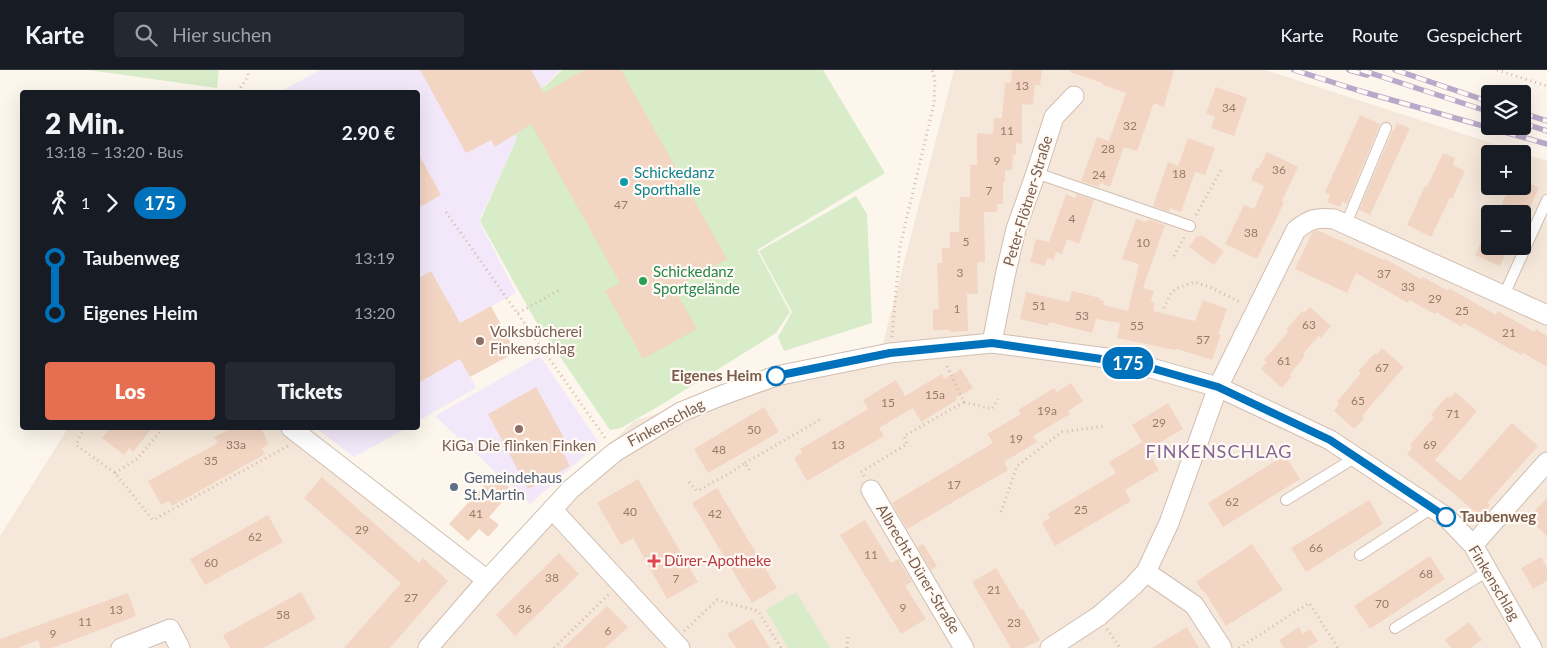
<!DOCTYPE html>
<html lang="de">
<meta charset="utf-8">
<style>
:root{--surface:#171b24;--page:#242831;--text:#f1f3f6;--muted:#9ea1a6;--line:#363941;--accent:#e76f51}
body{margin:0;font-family:Lato,sans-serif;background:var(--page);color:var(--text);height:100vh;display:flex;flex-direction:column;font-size:19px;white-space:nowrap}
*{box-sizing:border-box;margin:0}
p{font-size:16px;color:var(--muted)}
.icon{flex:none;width:28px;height:28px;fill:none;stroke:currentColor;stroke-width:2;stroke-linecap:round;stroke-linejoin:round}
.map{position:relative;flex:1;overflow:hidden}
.sheet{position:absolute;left:20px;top:20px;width:400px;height:340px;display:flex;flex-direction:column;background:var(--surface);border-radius:5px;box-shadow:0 5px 20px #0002}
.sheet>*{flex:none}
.badge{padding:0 10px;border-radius:16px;font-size:18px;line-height:32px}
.tools{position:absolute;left:1481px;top:15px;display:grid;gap:10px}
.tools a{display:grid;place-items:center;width:50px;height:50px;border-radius:5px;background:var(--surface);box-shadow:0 5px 20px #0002;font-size:25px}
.map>.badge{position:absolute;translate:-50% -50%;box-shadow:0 0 0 2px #fff}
.legs{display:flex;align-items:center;gap:8px;height:55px;padding:0 25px;font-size:16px}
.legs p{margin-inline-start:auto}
.headline{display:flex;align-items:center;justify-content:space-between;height:85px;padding:0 25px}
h1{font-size:28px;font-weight:800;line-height:38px}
.primary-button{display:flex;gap:10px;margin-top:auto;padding:10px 25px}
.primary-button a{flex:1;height:58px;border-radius:5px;background:var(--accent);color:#fff;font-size:20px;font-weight:800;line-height:58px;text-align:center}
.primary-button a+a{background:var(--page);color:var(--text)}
ul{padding:0 25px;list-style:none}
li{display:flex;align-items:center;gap:18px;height:55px;font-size:19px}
li i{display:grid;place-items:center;width:8px;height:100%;margin:0 6px;background:currentColor}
li i::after{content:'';width:12px;height:12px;margin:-6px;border:4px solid;border-radius:50%;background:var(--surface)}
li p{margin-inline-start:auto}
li:first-child i{background:linear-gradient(#0000 50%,currentColor 0)}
li:last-child i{background:linear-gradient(currentColor 50%,#0000 0)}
header{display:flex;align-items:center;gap:30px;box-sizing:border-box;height:70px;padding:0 25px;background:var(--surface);border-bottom:1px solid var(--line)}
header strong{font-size:24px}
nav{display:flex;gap:28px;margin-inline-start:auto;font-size:18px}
.search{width:350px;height:45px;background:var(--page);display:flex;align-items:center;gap:12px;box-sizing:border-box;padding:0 18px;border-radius:5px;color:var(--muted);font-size:19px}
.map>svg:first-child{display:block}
.residential{fill:#f5e8da;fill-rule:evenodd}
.education{fill:#f3e8fa}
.green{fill:#d8ecc9}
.building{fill:#f3d5c3}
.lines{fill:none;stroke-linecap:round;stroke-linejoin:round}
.lane-casing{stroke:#d1beb0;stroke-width:12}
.street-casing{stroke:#d1beb0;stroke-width:21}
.path{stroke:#d9b8a5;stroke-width:3;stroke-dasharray:1 4;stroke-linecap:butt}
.lane{stroke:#fff;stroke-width:10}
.street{stroke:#fff;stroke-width:19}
.rail-casing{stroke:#b9a8c9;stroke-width:5.5}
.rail{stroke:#fffaf3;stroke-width:4;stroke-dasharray:11;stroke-linecap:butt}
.line-1-casing{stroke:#fff;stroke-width:11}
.line-1{stroke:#0072bc;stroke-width:8}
.culture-dot{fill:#0f9aa8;stroke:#fffaf3;stroke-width:2}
.leisure-dot{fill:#2e9e5b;stroke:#fffaf3;stroke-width:2}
.education-dot{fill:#8d6e63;stroke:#fffaf3;stroke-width:2}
.stop-1-dot{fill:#fff;stroke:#0072bc;stroke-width:2.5}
.service-dot{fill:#5c6f8a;stroke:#fffaf3;stroke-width:2}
.health-dot{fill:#e0444e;stroke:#fffaf3;stroke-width:2}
.labels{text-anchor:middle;stroke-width:4.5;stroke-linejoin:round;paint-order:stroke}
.number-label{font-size:12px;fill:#987a6a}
.culture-label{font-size:15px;fill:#0d838f;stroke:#fffaf3;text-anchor:start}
.street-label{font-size:15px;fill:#7a5c4d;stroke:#fffaf3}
.leisure-label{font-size:15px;fill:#27864d;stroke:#fffaf3;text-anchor:start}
.education-label{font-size:15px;fill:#785e54;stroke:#fffaf3;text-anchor:start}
.stop-label{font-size:15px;font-weight:bold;fill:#7a5c4d;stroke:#fffaf3;text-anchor:end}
.service-label{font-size:15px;fill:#4e5e75;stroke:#fffaf3;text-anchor:start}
.health-label{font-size:15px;fill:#be3a42;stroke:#fffaf3;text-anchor:start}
.quarter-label{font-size:18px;letter-spacing:1px;fill:#846695;stroke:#fffaf3}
</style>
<header>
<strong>Karte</strong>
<div class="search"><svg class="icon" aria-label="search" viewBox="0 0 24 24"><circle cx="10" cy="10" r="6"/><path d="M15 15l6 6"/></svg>Hier suchen</div>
<nav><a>Karte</a><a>Route</a><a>Gespeichert</a></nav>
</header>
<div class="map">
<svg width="1547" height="578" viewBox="0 0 1547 578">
<rect width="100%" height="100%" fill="#fdf6ec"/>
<!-- residential -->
<path class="residential" d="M954,0H1265L1547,91V578H0V466L68,358H299L483,499L634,351L883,273ZM1490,84H1522V116H1490ZM1490,144H1522V176H1490Z"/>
<!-- education -->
<path class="education" d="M320,0H560L544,16L502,39L517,68L479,151L516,223L445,261L476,318L418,351V22H280Z
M540,286L599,373L530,434L435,346Z
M316,358H407L354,387Z"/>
<!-- green -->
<path class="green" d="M88,0H219L217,18Z
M562,0H823L885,103L757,180L790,242L776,263L656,338L621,358L610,360L535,250L480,151L517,68L503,39L545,16Z
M856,126L867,144L872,253L784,281L778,267L792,242L759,181Z
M796,522L830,578H788L766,540Z"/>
<!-- building -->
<path class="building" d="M420,0H531L544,23L584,0H621L727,189L674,218L697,259L643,289L605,221L620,213L531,54L495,77L491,70L466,83Z
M1012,0H1042L1040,15H1035L1033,35L1022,34V74L1016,73V85H1013L1012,100H1005V112H1003V134H997V142H984L985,192H977L978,224H967L968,261L950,262V260H933V239H939L937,193H942V178H950V162H959L960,127H970V95H977V63L993,64L994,48H1002L1005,13H1011Z
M1071,0H1174L1164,37L1154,33L1137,81L1124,77L1110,117L1100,113L1099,117L1081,111L1097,67L1109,71L1126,23L1103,15V13L1070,2Z
M1216,17L1247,28L1234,66L1211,58L1215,47L1206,43Z
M1360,45L1380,54L1347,134L1342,132L1340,137L1327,132L1330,125L1325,122Z
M1397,53L1410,58L1370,145L1359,140L1393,60H1394Z
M1188,68L1215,78L1205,105L1195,102L1181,142L1170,138L1169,142L1153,136L1168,92L1178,96Z
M1267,82L1298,97L1282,131L1284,132L1276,150L1257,189L1225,174L1244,135L1254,139L1264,116L1251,110L1256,98L1258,99Z
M418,83L441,125L418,138Z
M1443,83L1455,88L1453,95L1465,101L1452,129L1450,128L1431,167L1407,155L1425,116L1427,117Z
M1522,110L1539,118L1522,153V144H1497L1510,116H1522Z
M1066,124L1075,128L1077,124L1094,130L1079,174L1067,169L1062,184L1056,182L1054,190L1047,188L1045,196L1030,192L1036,169L1049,172Z
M1136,149L1147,152L1148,149L1165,155L1143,218L1154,221L1151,231L1155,233L1153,241L1195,251L1203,230L1227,239L1218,264L1221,265L1212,290L1177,279L1175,280L1117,268L1120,253L1096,249L1092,263L1049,252L1048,256L1020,249L1026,222L1069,232L1072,221L1100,228V230L1104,231L1103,235L1128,241L1139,194L1122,189Z
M1490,153V176H1509L1500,196L1475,185Z
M1317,160L1384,190L1385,189L1421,209L1423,207L1448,221L1449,218L1496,245L1498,241L1534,262L1536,259L1547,266V297L1523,283L1521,285L1464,253L1462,257L1436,242L1435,244L1409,230L1408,233L1356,203L1347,223L1295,199L1312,163Z
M1201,165L1224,181L1214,195L1189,177L1197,166L1200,167Z
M431,201L460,253L491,236L516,282L470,307L460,289L418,313V209Z
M1310,237L1331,256L1321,268L1319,266L1303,284L1305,286L1289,305L1292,306L1282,318L1261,299L1267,292L1264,290L1288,262L1286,260L1302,241L1304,243Z
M1382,278L1404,297L1362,346L1364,348L1354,359L1334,341L1339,334L1337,332L1361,303L1358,301L1375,283L1377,284Z
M961,299L973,318L956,328L957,330L921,352L913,338L879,358L884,366L807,411L794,388L802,383L800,379L868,339L863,330L896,310L905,326L942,304L945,309Z
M1071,313L1083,331L1068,341L1070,344L1033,366L1037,372L1004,392L1008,400L907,459L892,433L993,373L987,364L1021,344L1018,340L1054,318L1057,322Z
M536,317L569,377L562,381L570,396L528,419L488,344Z
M1455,322L1477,341L1435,390L1460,411L1512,353L1538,376L1487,433L1490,435L1481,447L1407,384L1412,378L1410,375L1434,347L1431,345L1447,326L1450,328Z
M1168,333L1183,359L1147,380L1132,355Z
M764,337L779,362L708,403L694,379Z
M110,358H152L133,382L129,378L124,385L102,368Z
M233,358H261L269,374L262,378L265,384L172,436L169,431L161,435L148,411L218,373L214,367Z
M1142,372L1159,400L1125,420L1131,431L1055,476L1042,453L1050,448L1047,444L1116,403L1109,392Z
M1285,385L1300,409L1223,457L1208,433Z
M497,406L509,417L500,427L504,430L489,447L499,455L488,467L479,459L468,471L449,454L485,414L488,417Z
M322,407L419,493L423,488L448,511L390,578H344L401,513L304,428Z
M638,409L698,512L667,529L633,468L621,475L597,433Z
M717,418L777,518L752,533L692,433Z
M1547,428V466L1528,448Z
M1369,430L1383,454L1306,502L1291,478Z
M268,445L283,472L205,515L190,489Z
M865,450L891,493L898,489L912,512L905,516L926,549L901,564L840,465Z
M923,474L937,496L931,500L917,477Z
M1252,474L1283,520L1226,556L1204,521L1203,522L1196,512Z
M559,483L579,504L515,566L496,545Z
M1430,486L1445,509L1370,559L1354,536Z
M1541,487L1547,498V511L1533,519L1521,498Z
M996,498L1021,540L1023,539L1040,570L1024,578H1011L972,512Z
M301,522L316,549L263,578H230L223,565Z
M128,523L136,546L52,578H41L38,570L18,578H0V569Z
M607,536L628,557L605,578H563Z
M752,549L770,578H736L727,564Z
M1469,552L1482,570L1471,578H1451L1445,570Z
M1187,557L1199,578H1152Z
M1299,557L1303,564L1310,559L1318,571L1306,578H1284L1279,570Z"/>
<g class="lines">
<defs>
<path id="lane" d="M1036,103L1190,156
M1346,154L1386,58
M1504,225L1547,130
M1286,430L1356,387
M1360,485L1432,438
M1395,558L1488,501"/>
<path id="street" d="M992,273L1005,206L1016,159L1036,103L1054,47L1074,26
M291,358L487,510
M871,420L964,578
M552,439L680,578
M1473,475L1547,392
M1146,502L1194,535L1222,578
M121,578L170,559L180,578
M428,578L487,510L571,419L615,382L681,342L720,326L776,306L890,283L992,273L1107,288L1151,298L1218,317L1330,370L1446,447L1473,475L1532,578
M1050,578L1099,546L1133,516L1146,502L1169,453L1218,317L1296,160C1310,149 1316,147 1334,149L1547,245"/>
</defs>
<!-- lane casing -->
<use href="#lane" class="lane-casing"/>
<!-- street casing -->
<use href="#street" class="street-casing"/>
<!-- path -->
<path class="path" d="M1497,0L1547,16
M238,22L248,6V0
M446,142L606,369
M1196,145L1221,100
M1174,186L1185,166
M1164,238L1171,223L1177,218L1194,212L1210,217L1242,233
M518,243L560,220
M892,267L900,176L934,34L935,9L932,0
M964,332L992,339L998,329
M84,358L76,375L115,403L153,450L288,376
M745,393L823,348
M115,403L137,389L163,358
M864,406L861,402L907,374L904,366L964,332L946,294
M689,412L697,421L730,403L745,393L750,401
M1001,442L1017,396L1062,362L1105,356
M1107,559L1120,578
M684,561L717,530L758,541L781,578
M554,578L609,524
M847,578L848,567
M1239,578L1309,533L1338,578"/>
<!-- lane -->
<use href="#lane" class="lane"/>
<!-- street -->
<use href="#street" class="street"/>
<defs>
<path id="rail" d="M1294,0L1360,21L1547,74
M1349,0L1367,5
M1361,0L1490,42
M1395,0L1490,32
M1522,43L1547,51
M1522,53L1547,61"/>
</defs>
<!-- rail casing -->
<use href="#rail" class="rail-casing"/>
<!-- rail -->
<use href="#rail" class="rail"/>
</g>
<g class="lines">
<defs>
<path id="line-1" d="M776,306L890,283L992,273L1122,292L1151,298L1218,317L1330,370L1446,447"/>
</defs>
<!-- line-1 casing -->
<use href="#line-1" class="line-1-casing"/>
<!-- line-1 -->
<use href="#line-1" class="line-1"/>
</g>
<!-- markers -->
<circle class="culture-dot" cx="624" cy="112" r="5"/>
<circle class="leisure-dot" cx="643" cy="211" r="5"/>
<g class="education-dot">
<circle cx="480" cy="271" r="5"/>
<circle cx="519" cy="359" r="5"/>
</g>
<g class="stop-1-dot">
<circle cx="776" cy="306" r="9"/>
<circle cx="1446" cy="447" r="9"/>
</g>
<circle class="service-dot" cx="454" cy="417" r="5"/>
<path class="health-dot" d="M651.5 483.5h5v5h5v5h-5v5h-5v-5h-5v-5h5z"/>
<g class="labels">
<!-- number labels -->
<g class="number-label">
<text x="1022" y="20">13</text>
<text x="1229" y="42">34</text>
<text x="1130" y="60">32</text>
<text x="1007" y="65">11</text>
<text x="1108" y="83">28</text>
<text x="997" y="95">9</text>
<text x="1279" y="104">36</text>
<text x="1179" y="108">18</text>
<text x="1099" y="109">24</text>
<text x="989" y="125">7</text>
<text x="621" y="139">47</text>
<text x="1072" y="153">4</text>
<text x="1251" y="167">38</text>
<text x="966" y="176">5</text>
<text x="1143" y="177">10</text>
<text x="960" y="207">3</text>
<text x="1384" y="208">37</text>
<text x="1408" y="221">33</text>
<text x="1435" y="233">29</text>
<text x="1039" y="240">51</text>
<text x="957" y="243">1</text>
<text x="1462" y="245">25</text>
<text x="1082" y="250">53</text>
<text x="1309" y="259">63</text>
<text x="1137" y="260">55</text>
<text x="1509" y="267">21</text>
<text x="1203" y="274">57</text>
<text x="1284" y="295">61</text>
<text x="1382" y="302">67</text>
<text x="935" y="329">15a</text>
<text x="1358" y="335">65</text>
<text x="888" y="337">15</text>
<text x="1047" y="345">19a</text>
<text x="1453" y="348">71</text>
<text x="1159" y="357">29</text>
<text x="754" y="364">50</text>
<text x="1016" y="373">19</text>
<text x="236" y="379">33a</text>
<text x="838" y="379">13</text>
<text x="1430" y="379">69</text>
<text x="719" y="384">48</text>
<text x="211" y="395">35</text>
<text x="954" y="419">17</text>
<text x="1232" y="436">62</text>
<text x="1081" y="444">25</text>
<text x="630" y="446">40</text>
<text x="476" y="448">41</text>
<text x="715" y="448">42</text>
<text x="362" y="464">29</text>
<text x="255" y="471">62</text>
<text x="1316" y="482">66</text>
<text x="871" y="489">11</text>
<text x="211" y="497">60</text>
<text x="1426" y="508">68</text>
<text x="552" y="512">38</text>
<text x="676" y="513">7</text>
<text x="994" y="524">21</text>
<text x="411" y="532">27</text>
<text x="1382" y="538">70</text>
<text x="903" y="542">9</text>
<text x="525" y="543">36</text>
<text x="116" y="544">13</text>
<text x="283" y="549">58</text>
<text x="85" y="556">11</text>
<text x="1014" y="557">23</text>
<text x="608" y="565">6</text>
<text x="53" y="568">9</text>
</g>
<!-- culture labels -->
<g class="culture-label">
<text x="634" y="108">Schickedanz<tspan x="634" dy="17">Sporthalle</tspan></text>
</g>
<!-- street labels -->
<g class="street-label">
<text transform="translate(1028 131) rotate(-73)" y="5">Peter-Flötner-Straße</text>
<text transform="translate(666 353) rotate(-28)" y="5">Finkenschlag</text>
<text transform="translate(918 499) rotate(59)" y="5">Albrecht-Dürer-Straße</text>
<text transform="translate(1494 513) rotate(59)" y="5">Finkenschlag</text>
</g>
<!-- leisure labels -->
<g class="leisure-label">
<text x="653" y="207">Schickedanz<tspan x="653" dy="17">Sportgelände</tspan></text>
</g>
<!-- education labels -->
<g class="education-label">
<text x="490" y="267">Volksbücherei<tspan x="490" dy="17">Finkenschlag</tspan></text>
<text x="519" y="381" text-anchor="middle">KiGa Die flinken Finken</text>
</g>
<!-- stop labels -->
<g class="stop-label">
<text x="762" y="311">Eigenes Heim</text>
<text x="1460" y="452" text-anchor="start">Taubenweg</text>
</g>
<!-- service labels -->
<g class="service-label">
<text x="464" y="413">Gemeindehaus<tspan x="464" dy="17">St.Martin</tspan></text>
</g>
<!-- health labels -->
<g class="health-label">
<text x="664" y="496">Dürer-Apotheke</text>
</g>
<!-- quarter labels -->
<g class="quarter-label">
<text x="1219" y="388">FINKENSCHLAG</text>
</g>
</g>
</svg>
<div class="tools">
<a><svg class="icon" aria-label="layers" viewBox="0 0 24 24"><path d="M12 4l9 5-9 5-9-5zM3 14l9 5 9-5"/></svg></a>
<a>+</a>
<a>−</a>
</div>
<b class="badge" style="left:1128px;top:293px;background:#0072bc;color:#fff">175</b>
<section class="sheet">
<div class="headline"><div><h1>2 Min.</h1><p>13:18 – 13:20 · Bus</p></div><b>2.90 €</b></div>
<div class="legs"><svg class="icon" aria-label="walk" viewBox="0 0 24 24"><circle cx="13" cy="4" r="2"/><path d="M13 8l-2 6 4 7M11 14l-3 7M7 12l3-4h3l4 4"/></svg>1<svg class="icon" aria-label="forward" viewBox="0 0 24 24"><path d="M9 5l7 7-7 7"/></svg><b class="badge" style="background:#0072bc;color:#fff">175</b></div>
<ul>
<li><i style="color:#0072bc"></i><b>Taubenweg</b><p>13:19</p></li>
<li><i style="color:#0072bc"></i><b>Eigenes Heim</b><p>13:20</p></li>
</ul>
<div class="primary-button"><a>Los</a><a>Tickets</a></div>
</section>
</div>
